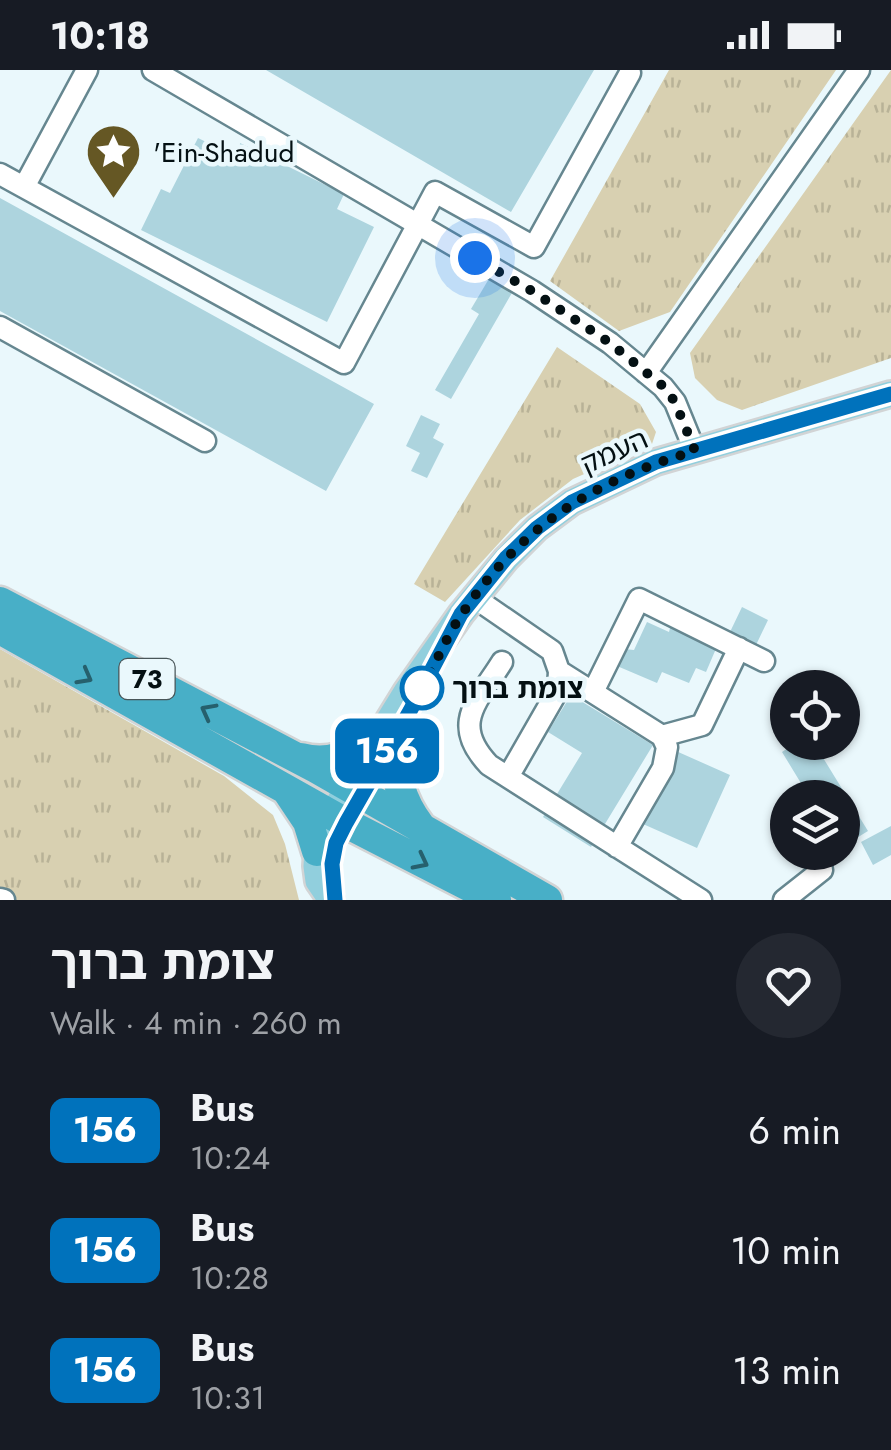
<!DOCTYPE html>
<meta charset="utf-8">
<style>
:root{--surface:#171b24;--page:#242831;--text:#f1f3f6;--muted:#9ea1a6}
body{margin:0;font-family:Jost,"Noto Sans Hebrew",sans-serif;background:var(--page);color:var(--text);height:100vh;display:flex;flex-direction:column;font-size:38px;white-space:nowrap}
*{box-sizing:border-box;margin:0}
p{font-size:32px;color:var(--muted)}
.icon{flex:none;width:55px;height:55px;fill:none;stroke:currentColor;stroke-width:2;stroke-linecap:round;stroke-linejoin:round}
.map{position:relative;height:830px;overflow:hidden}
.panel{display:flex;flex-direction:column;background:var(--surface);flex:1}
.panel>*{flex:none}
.badge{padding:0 20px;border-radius:15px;font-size:35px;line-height:65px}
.fabs{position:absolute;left:770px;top:600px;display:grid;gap:20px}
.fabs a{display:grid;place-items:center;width:90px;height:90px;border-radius:50%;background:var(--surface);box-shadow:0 2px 8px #0004;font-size:50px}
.you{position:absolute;width:50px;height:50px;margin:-25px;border:8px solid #fff;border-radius:50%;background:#1a73e8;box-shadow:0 0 0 15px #1a73e833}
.map>.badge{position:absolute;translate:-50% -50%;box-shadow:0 0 0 5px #fff}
.round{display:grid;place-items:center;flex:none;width:105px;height:105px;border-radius:52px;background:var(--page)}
.headline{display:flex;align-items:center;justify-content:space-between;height:170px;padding:0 50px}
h1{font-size:48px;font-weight:700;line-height:75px}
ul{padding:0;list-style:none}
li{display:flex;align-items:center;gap:30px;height:120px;padding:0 50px}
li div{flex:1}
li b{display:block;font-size:38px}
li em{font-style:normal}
li .badge{min-width:110px;font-weight:700;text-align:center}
.status{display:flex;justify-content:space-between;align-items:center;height:70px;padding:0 50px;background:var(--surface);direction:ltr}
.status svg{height:28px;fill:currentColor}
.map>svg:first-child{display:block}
.grass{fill:url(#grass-tufts)}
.building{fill:#add4de}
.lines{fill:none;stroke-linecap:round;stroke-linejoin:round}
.minor-casing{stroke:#668790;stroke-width:25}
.major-casing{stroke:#d2d4d5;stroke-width:30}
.highway-casing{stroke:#d2d4d5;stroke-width:35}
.minor{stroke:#fff;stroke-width:20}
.major{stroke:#91cfdd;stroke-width:25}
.highway{stroke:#48afc7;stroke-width:30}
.oneway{stroke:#26606d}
.line-casing{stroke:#fff;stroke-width:22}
.line{stroke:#0072bc;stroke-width:15}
.walk{stroke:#041013;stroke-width:10;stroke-dasharray:0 18}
.stop-dot{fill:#fff;stroke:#0072bc;stroke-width:5}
.labels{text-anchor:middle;stroke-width:9;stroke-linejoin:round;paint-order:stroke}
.shield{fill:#eaf8fc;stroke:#495659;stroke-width:2.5}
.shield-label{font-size:25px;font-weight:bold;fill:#041013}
.poi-label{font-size:28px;fill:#041013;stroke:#eaf8fc;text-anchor:start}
.street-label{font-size:28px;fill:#041013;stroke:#eaf8fc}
.stop-label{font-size:28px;font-weight:bold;fill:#041013;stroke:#eaf8fc;text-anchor:start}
</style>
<div class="status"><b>10:18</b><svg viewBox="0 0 49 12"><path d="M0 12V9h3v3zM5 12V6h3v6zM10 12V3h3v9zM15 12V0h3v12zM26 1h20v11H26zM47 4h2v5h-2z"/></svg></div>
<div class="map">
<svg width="891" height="830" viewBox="0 0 891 830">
<defs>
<pattern id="grass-tufts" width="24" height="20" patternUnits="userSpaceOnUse" patternTransform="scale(2.5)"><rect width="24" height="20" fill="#d8d0b1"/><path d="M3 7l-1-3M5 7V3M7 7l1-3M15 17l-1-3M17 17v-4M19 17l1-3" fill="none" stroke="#b8b297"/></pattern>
</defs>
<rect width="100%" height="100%" fill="#eaf8fc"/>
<!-- grass -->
<path class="grass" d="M669,0H836L670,242L619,261L550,211Z
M891,0V288L742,340L717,330L695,308L690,283Z
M557,277L640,334L656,362L652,374L573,409L520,450L445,532L414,514Z
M0,579L224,706L273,745L285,774L299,830H0Z"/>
<!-- building -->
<path class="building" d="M266,0H594L511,142Z
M198,68L239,88L240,73L344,124L337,139L374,157L327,252L141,160L161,119L170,123Z
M0,128L374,334L326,421L0,241Z
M490,207L513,221L451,329L435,320L479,244L471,239Z
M421,345L440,354L433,368L444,374L427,408L411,401L420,383L406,376Z
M742,537L768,550L756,575L730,562Z
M647,552L669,562L671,554L718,574L706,602L696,598L689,613L662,602L657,613L617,596L624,579L634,580Z
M571,625L653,675L591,777L543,747L582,683L548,662Z
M797,672H826L817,678L868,761L842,777V728H810L782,682Z
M676,681L730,705L697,778L643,754Z
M891,756V785L873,795L861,772Z"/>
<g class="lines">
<defs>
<path id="minor" d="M153,0L532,221L610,273L663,317L675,332L695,381
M0,104L344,293L435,122L534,177L630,3
M24,117L87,0
M0,257L205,371
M646,303L859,0
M475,528L552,581L559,601L558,620L508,707
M502,592C477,632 450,654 489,695L701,830
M559,601L662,666L667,677L663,698L617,777
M593,622L639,529L764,591
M662,666L702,655L739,578
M0,829L4,830
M784,830L822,800"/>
<path id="major" d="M331,830L318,811L316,796L317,781L322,763L348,716L406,622L461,544L506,489L537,458L572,432L656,392L891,324"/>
<path id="highway" d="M0,532L316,698L547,830
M0,559L346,753L496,830
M394,670C395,703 399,729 420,756
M301,688C331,696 352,684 377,668
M288,722L308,752L317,781"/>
</defs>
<!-- minor casing -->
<use href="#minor" class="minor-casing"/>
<!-- major casing -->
<use href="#major" class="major-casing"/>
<!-- highway casing -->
<use href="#highway" class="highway-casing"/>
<!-- minor -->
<use href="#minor" class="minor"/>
<!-- major -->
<use href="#major" class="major"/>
<!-- highway -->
<use href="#highway" class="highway"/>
</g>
<!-- one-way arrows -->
<defs><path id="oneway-chevron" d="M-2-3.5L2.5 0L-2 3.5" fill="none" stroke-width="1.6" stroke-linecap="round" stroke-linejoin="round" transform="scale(2.5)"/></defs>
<g class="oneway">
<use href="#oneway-chevron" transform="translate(85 607) rotate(29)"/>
<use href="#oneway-chevron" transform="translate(208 641) rotate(-152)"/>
<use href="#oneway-chevron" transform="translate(421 792) rotate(27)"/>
</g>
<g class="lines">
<defs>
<path id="line" d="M335,830L332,794L336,773L346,753L410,641L461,544L506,488L537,458L572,432L656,392L891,324"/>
</defs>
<!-- line casing -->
<use href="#line" class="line-casing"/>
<!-- line -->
<use href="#line" class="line"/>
<!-- walk -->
<path class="walk" d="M422,618C436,594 446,567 462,544C521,456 595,410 695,381L675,332L664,317L610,273L532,221L475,188"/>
</g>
<!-- icons -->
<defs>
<symbol id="sight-pin" viewBox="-11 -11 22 30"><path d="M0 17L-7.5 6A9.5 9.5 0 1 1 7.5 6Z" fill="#655724" stroke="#eaf8fc"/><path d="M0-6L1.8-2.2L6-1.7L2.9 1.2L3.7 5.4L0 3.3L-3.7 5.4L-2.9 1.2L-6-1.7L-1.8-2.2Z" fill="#fff"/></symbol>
</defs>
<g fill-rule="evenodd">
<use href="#sight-pin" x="82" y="50" width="63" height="86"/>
</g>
<!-- markers -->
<circle class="stop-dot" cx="422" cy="618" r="20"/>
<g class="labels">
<!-- shield labels -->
<rect class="shield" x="119.5" y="589" width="55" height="40" rx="8"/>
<g class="shield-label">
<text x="147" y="618">73</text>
</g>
<!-- poi labels -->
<g class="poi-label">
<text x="153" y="92">'Ein-Shadud</text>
</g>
<!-- street labels -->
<g class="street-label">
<text transform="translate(614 381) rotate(-24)" y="10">העמק</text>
</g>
<!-- stop labels -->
<g class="stop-label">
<text x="452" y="628">צומת ברוך</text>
</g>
</g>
</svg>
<div class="fabs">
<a><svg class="icon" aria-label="locate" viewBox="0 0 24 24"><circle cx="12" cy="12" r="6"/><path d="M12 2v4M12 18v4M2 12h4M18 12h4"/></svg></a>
<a><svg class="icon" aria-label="layers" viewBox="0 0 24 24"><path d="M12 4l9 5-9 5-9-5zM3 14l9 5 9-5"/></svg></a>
</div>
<div class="you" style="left:475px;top:188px"></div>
<b class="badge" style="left:387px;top:681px;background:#0072bc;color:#fff">156</b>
</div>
<section class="panel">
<div class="headline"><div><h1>צומת ברוך</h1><p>Walk · 4 min · 260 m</p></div><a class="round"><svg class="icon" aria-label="heart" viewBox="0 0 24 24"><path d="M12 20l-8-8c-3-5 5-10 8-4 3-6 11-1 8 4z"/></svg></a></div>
<ul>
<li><span class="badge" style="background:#0072bc;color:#fff">156</span><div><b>Bus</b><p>10:24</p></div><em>6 min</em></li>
<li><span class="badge" style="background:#0072bc;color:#fff">156</span><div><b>Bus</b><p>10:28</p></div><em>10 min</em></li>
<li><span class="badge" style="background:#0072bc;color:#fff">156</span><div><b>Bus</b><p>10:31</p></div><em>13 min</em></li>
</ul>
</section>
